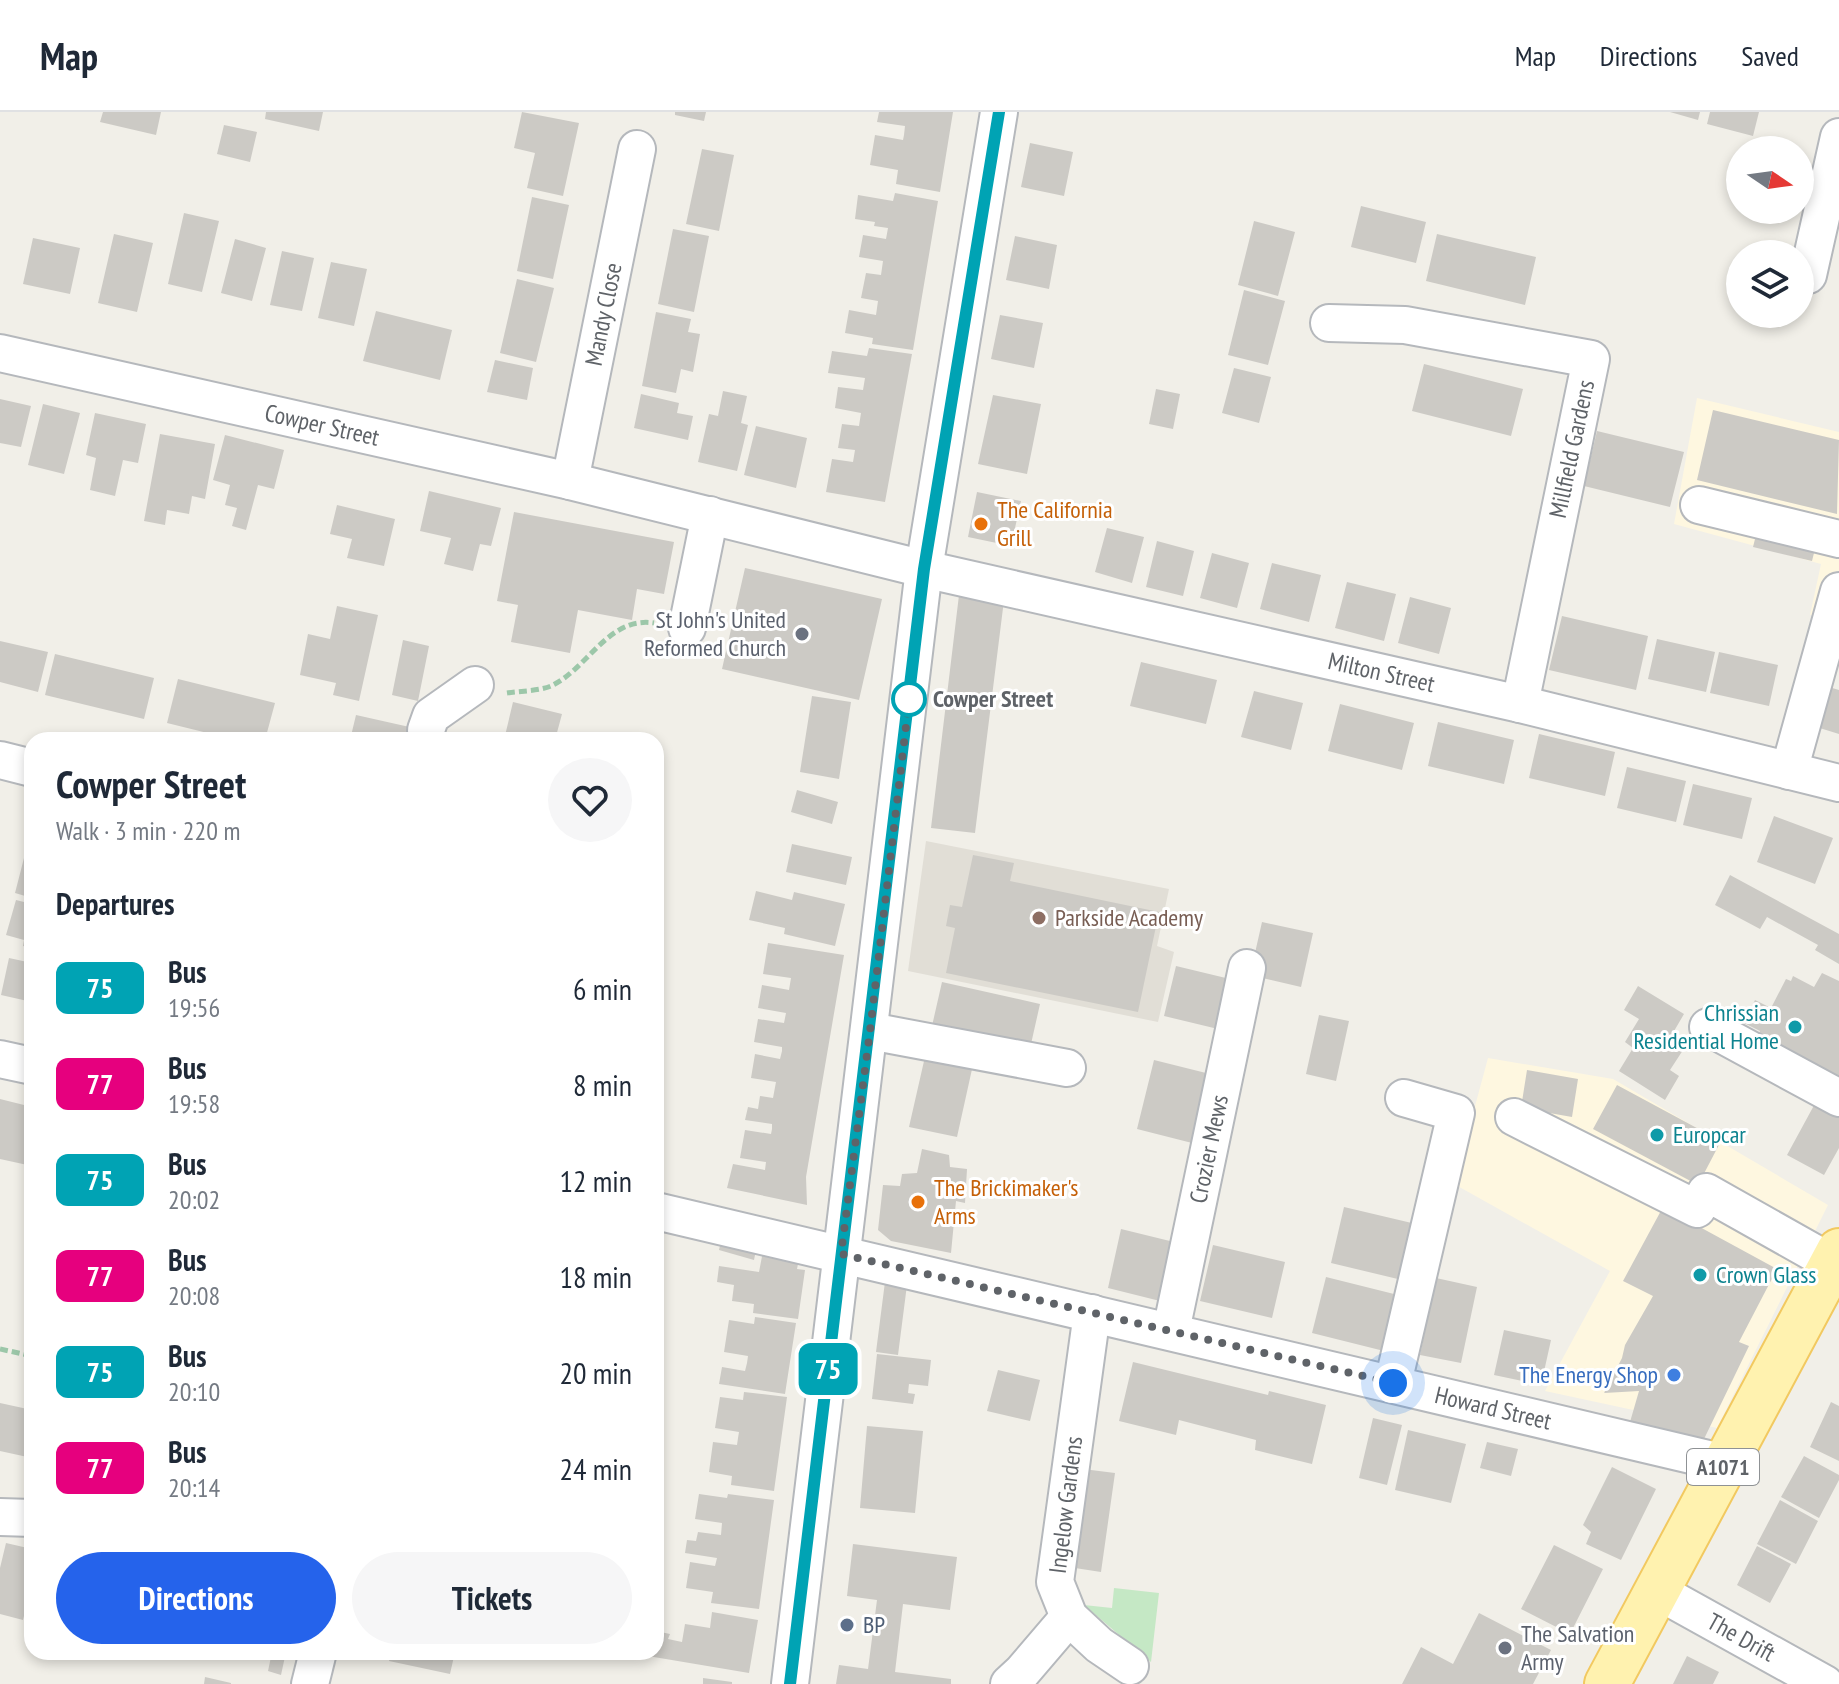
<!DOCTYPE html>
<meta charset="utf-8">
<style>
:root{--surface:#fff;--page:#f6f6f7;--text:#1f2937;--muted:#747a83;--line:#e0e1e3;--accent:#2563eb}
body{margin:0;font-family:"PT Sans Narrow",sans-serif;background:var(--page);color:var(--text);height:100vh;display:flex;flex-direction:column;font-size:30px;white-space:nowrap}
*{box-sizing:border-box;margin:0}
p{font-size:26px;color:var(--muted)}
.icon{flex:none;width:44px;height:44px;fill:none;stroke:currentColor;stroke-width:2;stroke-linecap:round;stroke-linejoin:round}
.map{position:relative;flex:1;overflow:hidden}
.panel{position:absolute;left:24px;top:620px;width:640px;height:928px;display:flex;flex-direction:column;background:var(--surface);border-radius:24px;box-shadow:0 4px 12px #0003}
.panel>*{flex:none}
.badge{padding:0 16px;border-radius:12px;font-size:28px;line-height:52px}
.needle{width:52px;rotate:103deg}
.tools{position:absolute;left:1726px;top:24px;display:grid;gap:16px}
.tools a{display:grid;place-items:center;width:88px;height:88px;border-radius:50%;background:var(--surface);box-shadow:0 4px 12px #0003;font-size:40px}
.you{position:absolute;width:40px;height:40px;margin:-20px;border:6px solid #fff;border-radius:50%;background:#1a73e8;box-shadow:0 0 0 12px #1a73e833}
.map>.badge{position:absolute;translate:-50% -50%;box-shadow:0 0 0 4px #fff}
h2{padding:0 32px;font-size:30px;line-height:72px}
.round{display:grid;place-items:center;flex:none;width:84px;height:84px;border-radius:42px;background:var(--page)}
.head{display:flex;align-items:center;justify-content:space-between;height:136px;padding:0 32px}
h1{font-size:38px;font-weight:700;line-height:60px}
.button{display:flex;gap:16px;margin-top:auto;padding:16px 32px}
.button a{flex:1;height:92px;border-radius:48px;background:var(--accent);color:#fff;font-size:32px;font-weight:700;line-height:92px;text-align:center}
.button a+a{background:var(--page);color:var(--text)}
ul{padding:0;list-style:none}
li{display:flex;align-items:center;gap:24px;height:96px;padding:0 32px}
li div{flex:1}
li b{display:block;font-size:30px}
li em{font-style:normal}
li .badge{min-width:88px;font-weight:700;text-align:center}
header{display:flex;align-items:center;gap:48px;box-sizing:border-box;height:112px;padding:0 40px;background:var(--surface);border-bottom:2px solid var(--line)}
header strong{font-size:38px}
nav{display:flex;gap:44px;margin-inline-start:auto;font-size:28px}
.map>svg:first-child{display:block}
.commercial{fill:#fef7e0}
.education{fill:#e1ded6}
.green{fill:#c5e8c5}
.building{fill:#cccac5}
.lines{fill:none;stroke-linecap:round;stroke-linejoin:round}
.minor-casing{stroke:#b5b8bc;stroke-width:40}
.major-casing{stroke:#f2c960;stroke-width:48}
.path{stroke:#9cc7a9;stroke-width:5;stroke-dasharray:8 4;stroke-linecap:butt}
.minor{stroke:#fff;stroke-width:36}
.major{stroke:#fff2af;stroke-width:44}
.line-casing{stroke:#fff;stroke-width:18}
.line{stroke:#00a3b4;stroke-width:12}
.walk{stroke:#5f6368;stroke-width:8;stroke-dasharray:0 14.4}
.food-dot{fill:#e8710a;stroke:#fff;stroke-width:3}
.worship-dot{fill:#6b7280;stroke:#fff;stroke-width:3}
.stop-dot{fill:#fff;stroke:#00a3b4;stroke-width:4}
.education-dot{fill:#8d6e63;stroke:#fff;stroke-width:3}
.culture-dot{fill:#0f9aa8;stroke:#fff;stroke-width:3}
.shop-dot{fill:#3f7fe0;stroke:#fff;stroke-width:3}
.service-dot{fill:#5c6f8a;stroke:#fff;stroke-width:3}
.labels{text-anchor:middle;stroke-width:6;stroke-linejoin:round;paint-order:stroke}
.shield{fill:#fff;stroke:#8f9295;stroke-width:2}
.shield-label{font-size:22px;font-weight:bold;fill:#5f6368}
.street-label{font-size:24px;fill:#5f6368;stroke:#fff}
.food-label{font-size:24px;fill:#c56008;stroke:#fff;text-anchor:start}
.worship-label{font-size:24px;fill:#5b616d;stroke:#fff;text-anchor:end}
.stop-label{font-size:24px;font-weight:bold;fill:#5f6368;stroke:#fff;text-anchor:start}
.education-label{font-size:24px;fill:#785e54;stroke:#fff;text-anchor:start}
.culture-label{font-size:24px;fill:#0d838f;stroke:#fff;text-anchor:start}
.shop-label{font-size:24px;fill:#366cbe;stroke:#fff;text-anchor:end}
.service-label{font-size:24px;fill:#4e5e75;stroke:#fff;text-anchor:start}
</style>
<header>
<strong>Map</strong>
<nav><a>Map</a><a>Directions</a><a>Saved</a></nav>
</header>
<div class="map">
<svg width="1839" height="1572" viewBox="0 0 1839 1572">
<rect width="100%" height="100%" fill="#f1efe8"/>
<!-- commercial -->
<path class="commercial" d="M1697,286L1839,320V508L1810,503L1821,452L1674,412Z
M1488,946L1613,967L1828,1093L1717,1316L1545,1279L1610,1159L1454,1072Z"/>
<!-- education -->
<path class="education" d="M926,729L1169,777L1157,834L1174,840L1158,910L908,859Z"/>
<!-- green -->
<path class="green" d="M1114,1476L1159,1481L1151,1550L1084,1493L1112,1496Z"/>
<!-- building -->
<path class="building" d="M103,0H161L156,23L100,10Z
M266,0H323L319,19L265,7Z
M522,0L579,11L563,84L527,76L535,41L514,36Z
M675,0H706L704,9L675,3Z
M879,0H953L940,80L896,72L898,58L870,53L875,23L903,28L904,23L905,14L877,10Z
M1670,0H1700L1698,8Z
M1710,0H1759L1753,24L1707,12Z
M224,13L257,20L250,50L217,42Z
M1030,31L1073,40L1064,84L1021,75Z
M702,37L734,43L719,119L686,112Z
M895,81L938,89L913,238L872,232L873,226L845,221L849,198L876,203L878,189L861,186L866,161L881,163L883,149L859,145L863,123L886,127L888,116L874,114L875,110L855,107L858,83L893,89Z
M532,85L569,93L553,167L517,159Z
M1361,94L1426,110L1416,151L1351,135Z
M184,101L219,109L202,180L168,172Z
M1254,109L1295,120L1278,184L1238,173Z
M673,117L709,124L694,200L658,192Z
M114,122L153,131L137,200L98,191Z
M1437,122L1536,145L1525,193L1426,169Z
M1015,124L1057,133L1049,177L1006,168Z
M33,126L80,136L70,182L23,172Z
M235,127L266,136L252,189L221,181Z
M282,139L314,146L302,199L270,193Z
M331,150L367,157L354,214L318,206Z
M517,167L554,176L536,250L500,241Z
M1244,178L1285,189L1268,253L1228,243Z
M376,199L452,218L440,268L363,249Z
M656,200L691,207L688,220L700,222L693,260L681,257L676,281L642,274Z
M1000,203L1043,211L1034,256L991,247Z
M869,236L912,242L885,390L826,380L832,347L853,350L855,338L838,336L842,312L859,314L861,301L835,296L838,275L863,278L865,266L828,261L832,239L867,244Z
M495,248L533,256L527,288L487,280Z
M1424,252L1523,277L1511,324L1412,299Z
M1234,256L1271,265L1259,311L1222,301Z
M1156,277L1180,282L1173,317L1149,312Z
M723,279L747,284L741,311L748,313L737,359L698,350L709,302L718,304Z
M641,282L679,291L677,301L693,304L688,328L634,316Z
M993,283L1041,292L1027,362L978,352Z
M0,287L31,294L21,335L0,331Z
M43,292L80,301L64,362L28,353Z
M1713,298L1839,328L1837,402L1697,368Z
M95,301L146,312L138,351L123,348L115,384L90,378L96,346L86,343Z
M756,314L807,326L796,376L744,363Z
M1597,319L1684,340L1670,395L1584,374Z
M160,322L215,332L205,387L192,384L189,402L167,398L165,413L144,409Z
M225,323L284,338L274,377L258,373L246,418L232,414L237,396L225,393L230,373L213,368Z
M429,379L501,396L491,434L480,432L473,459L444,452L451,426L420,419Z
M977,380L1021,389L1011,434L968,425Z
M337,393L395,407L384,454L347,446L352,427L330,422Z
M514,400L674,430L664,482L637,477L632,508L578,498L570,541L511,530L518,493L497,489Z
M1758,415L1817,429L1812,449L1753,435Z
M1107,416L1144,425L1132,471L1095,460Z
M1157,429L1194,439L1183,484L1146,475Z
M1212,441L1249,451L1237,496L1200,486Z
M1272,451L1321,463L1309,510L1260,497Z
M745,456L882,487L859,588L722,557Z
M1347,470L1396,482L1384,529L1335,516Z
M959,483L1004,488L975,721L931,716Z
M1410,485L1451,496L1439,542L1398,531Z
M337,494L378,503L359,589L333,583L336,571L300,563L308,522L330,527Z
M1562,504L1648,524L1636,578L1549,558Z
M1657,527L1715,540L1706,580L1648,567Z
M403,528L429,534L418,589L392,583Z
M0,529L48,540L38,580L0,570Z
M1719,540L1778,553L1769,594L1710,581Z
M55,542L154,566L144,607L45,583Z
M1141,550L1217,568L1206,612L1130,594Z
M178,567L275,591L265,628H236L167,611Z
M1822,573L1839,578V622L1810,613Z
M1254,579L1303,591L1291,638L1241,625Z
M812,584L851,590L839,667L800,660Z
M513,590L562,602L555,628H504Z
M1340,592L1414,611L1402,658L1328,639Z
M356,603L463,627V628H350Z
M1438,610L1514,628L1504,672L1428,654Z
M1539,622L1615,640L1605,684L1529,666Z
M1627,655L1686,669L1676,710L1617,696Z
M1693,672L1752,686L1742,727L1683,713Z
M797,678L838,690L832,712L791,700Z
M1774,704L1833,726L1815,772L1757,750Z
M792,732L852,745L846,773L786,760Z
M973,743L1014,751L1010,769L1159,800L1138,900L946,861L955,816L946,814L950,793L962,795Z
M24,746L32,748V786L15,781Z
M1730,763L1839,822V852L1815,838L1818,833L1767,805L1760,817L1715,793Z
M756,779L792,788L794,780L845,792L835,834L784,822L785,816L749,808Z
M16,788L32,792V836L23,834L24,828L6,823Z
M1262,810L1313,821L1301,875L1250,863Z
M768,831L844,843L806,1065L807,1093L727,1076L733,1052L765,1058L766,1050L740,1046L745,1018L771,1022L772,1017V1012L745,1008L748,995L758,997L760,984L773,986L776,970L751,966L755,942L780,947L782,939V935L754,930L758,907L784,911L786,901L758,896L762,873L789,878L791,866L763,862Z
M9,846L32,851V890L1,883Z
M1176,854L1230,867L1218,917L1164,904Z
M1822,861L1839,869V966L1757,925L1760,919L1744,911L1755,888L1771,896L1786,867L1791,869L1793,864L1814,875Z
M942,870L1040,892L1031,932L980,921L957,1025L909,1015Z
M1638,874L1684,902L1670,926L1685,935L1670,958L1679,964L1665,988L1619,959L1633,936L1625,930L1639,907L1624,898Z
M1319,903L1349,909L1336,969L1306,962Z
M1154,948L1214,963L1196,1032L1137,1017Z
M1527,958L1578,967L1572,1005L1521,996Z
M1617,973L1721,1029L1698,1073L1593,1017Z
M1818,986L1839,998V1036L1824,1063L1787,1043Z
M0,987L32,995V1054L0,1047Z
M922,1037L949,1043L950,1055L967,1057L965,1091L956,1089L951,1141L891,1129L878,1118L883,1073L900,1074L902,1062L917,1061Z
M1344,1095L1416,1112L1402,1168L1331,1151Z
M1663,1095L1777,1157L1739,1230L1749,1234L1704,1327L1630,1310L1639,1279L1604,1281L1622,1246L1625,1233L1653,1184L1623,1169Z
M1121,1117L1178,1131L1164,1190L1108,1176Z
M722,1125L757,1133L754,1148L719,1138Z
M1213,1133L1285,1150L1272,1206L1200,1189Z
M764,1134L800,1142L797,1157L805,1158L798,1207L753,1201L754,1192L732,1189L734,1173L717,1170L719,1154L759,1160Z
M886,1162L908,1165L898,1243L876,1240Z
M1326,1165L1398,1183L1384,1239L1312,1221Z
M1436,1166L1477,1175L1461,1251L1420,1243Z
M755,1205L796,1211L785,1282L719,1272L722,1255L745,1259L747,1251L748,1244L724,1240L729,1208L754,1212Z
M1504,1218L1551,1228L1541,1273L1494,1263Z
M877,1242L931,1248L928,1274L909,1272L908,1281L915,1282L913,1292L872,1287Z
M1133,1250L1268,1283L1269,1279L1326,1293L1312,1352L1255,1338L1256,1328L1179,1308L1176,1323L1119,1309Z
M998,1258L1040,1268L1030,1309L987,1299Z
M744,1280L787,1285L774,1379L731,1373L732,1364L709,1360L713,1330L737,1333L738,1326L739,1320L715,1316L720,1285L743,1288Z
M1831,1290L1839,1294V1349L1810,1335Z
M0,1291L32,1298V1346L0,1339Z
M1373,1306L1402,1313L1387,1373L1359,1366Z
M867,1314L923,1319L915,1401L860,1396Z
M1408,1318L1466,1332L1451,1391L1395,1378Z
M1487,1330L1518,1337L1511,1364L1480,1356Z
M1804,1344L1839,1363V1368L1819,1406L1781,1385Z
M1612,1355L1656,1377L1621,1448L1586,1432L1591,1420L1583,1413Z
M1075,1356L1115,1361L1101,1460L1062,1454Z
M699,1382L727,1386L728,1382L774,1388L759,1497L711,1491L713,1480L686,1476L690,1450L715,1454L717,1446L685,1441L687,1428L696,1429L698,1420L721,1423L722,1411L695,1407Z
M1780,1388L1818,1409L1796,1452L1757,1432Z
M6,1431L32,1437V1472L23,1508L0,1502V1456Z
M853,1432L957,1445L950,1498L903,1492L895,1560L951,1567V1572H836L839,1553L868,1557L877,1488L847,1484Z
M1554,1433L1603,1457L1570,1522L1521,1497Z
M1757,1434L1791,1452L1770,1491L1737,1473Z
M712,1500L758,1508L749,1561L636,1542L656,1540V1519L670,1522L668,1527L682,1530L685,1512L710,1516Z
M1479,1501L1551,1538L1533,1572H1402L1421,1535L1453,1552Z
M272,1540H286L281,1563L268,1559Z
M391,1540H455L450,1562L389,1549Z
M1687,1544L1719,1560L1713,1572H1673Z
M205,1565L231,1571V1572H204Z
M703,1566L732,1570V1572H703Z"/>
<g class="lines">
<defs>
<g id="minor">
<path d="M1808,163L1839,25"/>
<path d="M1329,211L1405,213L1591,247L1520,592"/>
<path id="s1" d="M0,241L570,369L924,457L1520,592L1839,671"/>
<path id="s2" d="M570,369L637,37"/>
<path d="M1699,393L1839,427"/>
<path d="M687,516L710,403"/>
<path d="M426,618L431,604L475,573"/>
<path d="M0,648L32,656"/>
<path d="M1789,659L1839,479"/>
<path d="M1708,915L1839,986"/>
<path d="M870,919L1067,956"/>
<path d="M0,947L32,954"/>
<path d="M1514,1005L1697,1097L1706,1080L1832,1151"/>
<path id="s3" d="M656,1099L1725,1351"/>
<path d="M1092,1201L1055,1470L1069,1505L1099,1533L1130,1554"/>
<path id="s4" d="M1171,1219L1247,856"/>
<path d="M1393,1271L1456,1001L1404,986"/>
<path d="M0,1405L32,1406"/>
<path id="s5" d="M1659,1480L1825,1572"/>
<path d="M310,1572L318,1540"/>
<path d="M790,1572L924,457L999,0"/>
<path d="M1009,1572L1022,1560L1069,1505"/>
</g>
<path id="major" d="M1607,1572L1839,1139"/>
</defs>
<!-- minor casing -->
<use href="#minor" class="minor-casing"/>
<!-- major casing -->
<use href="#major" class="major-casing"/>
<!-- path -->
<path class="path" d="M507,581C520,579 539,579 551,574C588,557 608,504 654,511
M0,1237L32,1244"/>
<!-- minor -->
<use href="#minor" class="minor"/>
<!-- major -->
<use href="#major" class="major"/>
</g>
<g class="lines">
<defs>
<path id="line" d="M790,1572L924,457L999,0"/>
</defs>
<!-- line casing -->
<use href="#line" class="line-casing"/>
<!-- line -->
<use href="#line" class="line"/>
<!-- walk -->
<path class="walk" d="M909,587L910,580L870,919L841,1142L1393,1271"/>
</g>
<!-- markers -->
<g class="food-dot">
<circle cx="981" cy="412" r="8"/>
<circle cx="918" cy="1090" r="8"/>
</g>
<g class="worship-dot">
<circle cx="802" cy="522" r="8"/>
<circle cx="1505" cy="1536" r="8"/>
</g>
<circle class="stop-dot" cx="909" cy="587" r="16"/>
<circle class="education-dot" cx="1039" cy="806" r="8"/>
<g class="culture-dot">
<circle cx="1795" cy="915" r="8"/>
<circle cx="1657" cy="1023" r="8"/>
<circle cx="1700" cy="1163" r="8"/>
</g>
<circle class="shop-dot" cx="1674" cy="1263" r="8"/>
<circle class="service-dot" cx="847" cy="1513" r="8"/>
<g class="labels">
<!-- shield labels -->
<rect class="shield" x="1687" y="1337" width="72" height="36" rx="6"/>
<g class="shield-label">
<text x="1723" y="1363">A1071</text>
</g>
<!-- street labels -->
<g class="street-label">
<text dy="8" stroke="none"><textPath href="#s2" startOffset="170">Mandy Close</textPath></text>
<text dy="8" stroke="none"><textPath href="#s1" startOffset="330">Cowper Street</textPath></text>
<text transform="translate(1572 337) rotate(-78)" y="8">Millfield Gardens</text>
<text dy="8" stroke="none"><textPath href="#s1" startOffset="1418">Milton Street</textPath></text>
<text dy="8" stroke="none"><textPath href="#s4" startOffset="186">Crozier Mews</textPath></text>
<text dy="8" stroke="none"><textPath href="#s3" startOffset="860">Howard Street</textPath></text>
<text transform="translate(1066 1393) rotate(-83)" y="8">Ingelow Gardens</text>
<text dy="8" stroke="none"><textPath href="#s5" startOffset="94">The Drift</textPath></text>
</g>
<!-- food labels -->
<g class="food-label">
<text x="997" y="406">The California<tspan x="997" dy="28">Grill</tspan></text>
<text x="934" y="1084">The Brickimaker's<tspan x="934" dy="28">Arms</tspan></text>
</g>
<!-- worship labels -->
<g class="worship-label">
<text x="786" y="516">St John's United<tspan x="786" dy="28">Reformed Church</tspan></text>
<text x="1521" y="1530" text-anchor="start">The Salvation<tspan x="1521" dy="28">Army</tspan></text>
</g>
<!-- stop labels -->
<g class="stop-label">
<text x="933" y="595">Cowper Street</text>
</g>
<!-- education labels -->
<g class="education-label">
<text x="1055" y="814">Parkside Academy</text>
</g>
<!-- culture labels -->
<g class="culture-label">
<text x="1779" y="909" text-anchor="end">Chrissian<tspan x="1779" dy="28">Residential Home</tspan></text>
<text x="1673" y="1031">Europcar</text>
<text x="1716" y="1171">Crown Glass</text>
</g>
<!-- shop labels -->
<g class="shop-label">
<text x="1658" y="1271">The Energy Shop</text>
</g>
<!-- service labels -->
<g class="service-label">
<text x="863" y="1521">BP</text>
</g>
</g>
</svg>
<div class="tools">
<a><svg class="needle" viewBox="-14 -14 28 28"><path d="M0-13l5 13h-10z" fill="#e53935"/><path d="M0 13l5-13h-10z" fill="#747a83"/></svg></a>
<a><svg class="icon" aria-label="layers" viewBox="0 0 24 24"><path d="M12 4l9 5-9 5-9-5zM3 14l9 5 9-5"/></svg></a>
</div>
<div class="you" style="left:1393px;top:1271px"></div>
<b class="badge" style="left:828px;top:1257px;background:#00a3b4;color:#fff">75</b>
<section class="panel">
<div class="head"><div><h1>Cowper Street</h1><p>Walk · 3 min · 220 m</p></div><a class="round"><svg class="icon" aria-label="heart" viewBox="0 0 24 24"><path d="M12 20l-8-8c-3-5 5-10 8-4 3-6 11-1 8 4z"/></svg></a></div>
<h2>Departures</h2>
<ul>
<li><span class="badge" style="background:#00a3b4;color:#fff">75</span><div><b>Bus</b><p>19:56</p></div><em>6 min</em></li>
<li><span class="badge" style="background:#e6007e;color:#fff">77</span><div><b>Bus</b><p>19:58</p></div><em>8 min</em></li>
<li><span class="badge" style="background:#00a3b4;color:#fff">75</span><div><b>Bus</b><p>20:02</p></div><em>12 min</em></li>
<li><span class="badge" style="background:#e6007e;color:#fff">77</span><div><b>Bus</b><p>20:08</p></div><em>18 min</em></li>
<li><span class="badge" style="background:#00a3b4;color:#fff">75</span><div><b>Bus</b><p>20:10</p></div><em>20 min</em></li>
<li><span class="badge" style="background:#e6007e;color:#fff">77</span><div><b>Bus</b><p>20:14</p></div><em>24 min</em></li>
</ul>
<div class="button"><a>Directions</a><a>Tickets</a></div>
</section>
</div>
